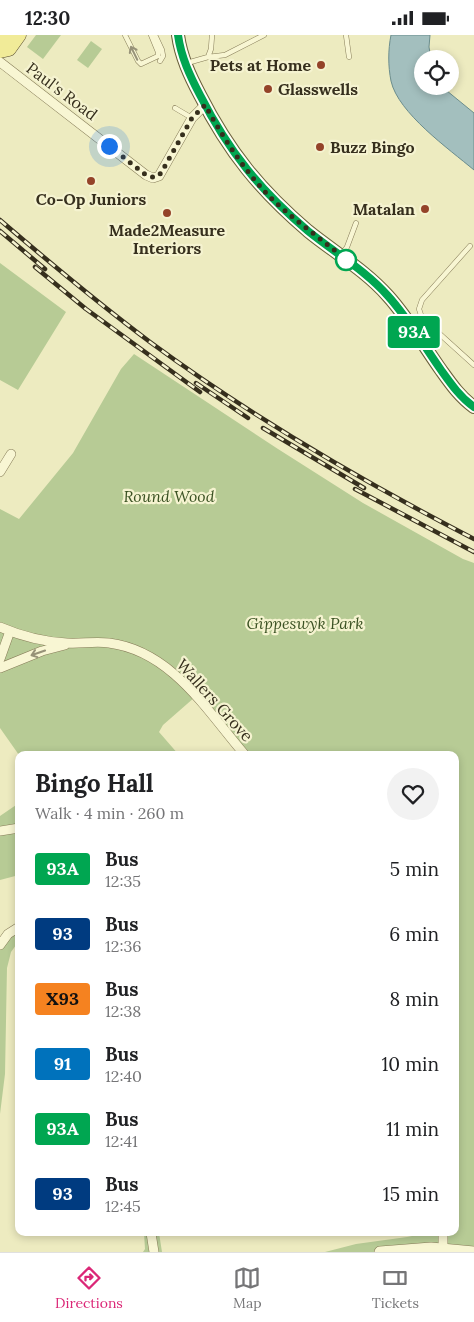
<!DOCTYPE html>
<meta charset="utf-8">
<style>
:root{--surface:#fff;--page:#f2f2f2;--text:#202124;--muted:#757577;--line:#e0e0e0;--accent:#db2777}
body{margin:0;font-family:Lora,serif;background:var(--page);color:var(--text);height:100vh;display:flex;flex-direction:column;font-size:19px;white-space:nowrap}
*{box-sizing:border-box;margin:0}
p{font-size:16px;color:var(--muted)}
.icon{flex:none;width:28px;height:28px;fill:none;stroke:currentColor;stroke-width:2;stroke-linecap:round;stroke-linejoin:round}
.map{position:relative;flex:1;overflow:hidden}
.details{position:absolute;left:15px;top:716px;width:444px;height:485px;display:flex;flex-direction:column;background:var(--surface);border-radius:10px;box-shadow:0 2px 8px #0003}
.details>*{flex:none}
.badge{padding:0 10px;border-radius:4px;font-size:18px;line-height:32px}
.controls{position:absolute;left:414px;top:15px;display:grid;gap:10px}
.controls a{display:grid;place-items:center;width:45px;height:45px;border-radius:50%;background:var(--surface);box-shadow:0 2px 8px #0003;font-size:25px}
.you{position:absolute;width:25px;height:25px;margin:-12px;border:4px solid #fff;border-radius:50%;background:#1a73e8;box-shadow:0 0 0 8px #1a73e833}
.map>.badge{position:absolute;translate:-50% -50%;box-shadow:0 0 0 2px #fff}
.round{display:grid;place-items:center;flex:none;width:52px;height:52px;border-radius:26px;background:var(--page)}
.overview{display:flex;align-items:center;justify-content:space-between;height:85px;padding:0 20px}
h1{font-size:24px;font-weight:700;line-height:38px}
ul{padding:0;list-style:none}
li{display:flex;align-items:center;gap:15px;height:65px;padding:0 20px}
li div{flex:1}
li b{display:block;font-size:19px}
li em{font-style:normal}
li .badge{min-width:55px;font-weight:700;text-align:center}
.status{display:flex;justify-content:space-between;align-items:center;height:35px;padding:0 25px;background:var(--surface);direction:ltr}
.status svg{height:14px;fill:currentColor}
.menu{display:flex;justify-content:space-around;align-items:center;height:70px;border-top:1px solid var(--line);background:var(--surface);font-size:14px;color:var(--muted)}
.menu a{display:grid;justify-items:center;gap:2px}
.menu .on{color:var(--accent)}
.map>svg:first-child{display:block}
.green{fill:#b7cb95}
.water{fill:#a3bfbe;stroke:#6b8d8d}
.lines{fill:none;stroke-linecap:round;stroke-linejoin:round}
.service-casing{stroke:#867c58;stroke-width:5.5}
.minor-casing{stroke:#867c58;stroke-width:10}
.tertiary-casing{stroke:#867c58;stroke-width:12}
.secondary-casing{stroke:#685d3c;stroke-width:14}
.primary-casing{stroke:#54492d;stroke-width:15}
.service{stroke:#f8f6d3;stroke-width:4.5}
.minor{stroke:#f8f6d3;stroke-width:9}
.tertiary{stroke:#f8f6d3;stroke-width:11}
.secondary{stroke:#f8f6d3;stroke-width:12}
.primary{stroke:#f1eb98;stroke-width:14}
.rail-casing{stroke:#362f1d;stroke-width:4.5}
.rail{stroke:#f5f3d0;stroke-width:2.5;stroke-dasharray:8;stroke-linecap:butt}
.oneway{stroke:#979278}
.line-casing{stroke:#fff;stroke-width:11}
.line{stroke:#00a651;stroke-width:8}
.walk{stroke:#362f1d;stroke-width:5;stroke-dasharray:0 9}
.poi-dot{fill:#944329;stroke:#f5f3d0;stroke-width:2}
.stop-dot{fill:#fff;stroke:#00a651;stroke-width:2.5}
.labels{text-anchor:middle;stroke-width:4.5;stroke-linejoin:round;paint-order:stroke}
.poi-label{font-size:16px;font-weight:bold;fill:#362f1d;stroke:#f5f3d0;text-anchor:end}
.street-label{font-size:16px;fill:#362f1d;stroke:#f5f3d0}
.park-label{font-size:16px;font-style:italic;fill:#3b5223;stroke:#f5f3d0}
</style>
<div class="status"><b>12:30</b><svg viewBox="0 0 49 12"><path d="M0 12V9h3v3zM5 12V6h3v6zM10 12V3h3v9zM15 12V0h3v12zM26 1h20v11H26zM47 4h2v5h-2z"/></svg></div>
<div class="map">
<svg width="474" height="1217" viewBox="0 0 474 1217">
<rect width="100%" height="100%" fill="#edebc0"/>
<!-- green -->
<path class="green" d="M36,0H61L43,24L27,12Z
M91,6L102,14L88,33L77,25Z
M0,228L66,277L18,355L0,345Z
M134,319L278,414L363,468L463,524L474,528V1217H325L356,1209L407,1202L427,1198H455V720H245L195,662L163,690L159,697L179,720H19L0,693V474L19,484L73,418L121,334Z
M19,768V840L0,845V781Z
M19,892V906L11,917L7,933L5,1039L0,1079V910Z
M144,1198H159L162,1217H143L145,1214Z"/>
<!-- water -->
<path class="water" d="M391,0H430L429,12L431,24H422V51H441L474,78V135C449,114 398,78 391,46C388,31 388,15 391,0Z"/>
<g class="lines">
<defs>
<path id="service" d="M125,0L138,26L141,29L158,21V17L151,0
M155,0L162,15L163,21L160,26
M346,0L349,22
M208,22L211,14L212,0
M187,28L208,22L225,20L264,0
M175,73L192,83
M470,211L422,265L419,274L422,283L474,330
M342,219L347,212L356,188"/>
<path id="minor" d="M0,27L146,140L153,143L159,141L192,83L205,70
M0,437L11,419
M0,592C21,601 45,607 67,608C81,609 95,606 109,608C172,616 207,676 245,720
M0,624L10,596
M0,633L42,616L65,610
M0,796L19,793
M0,910L8,899L19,892
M151,1198L154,1217
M443,1214V1198"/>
<path id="tertiary" d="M380,1217L431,1213L474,1217"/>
<path id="secondary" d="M178,0C181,22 190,41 200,60C229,117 260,155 308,196C335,218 365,235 388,261C408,283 424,311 441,335C451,349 460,362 474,372"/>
<path id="primary" d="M0,12L1,7L6,0
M0,16L9,14L19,0"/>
</defs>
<!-- service casing -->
<use href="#service" class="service-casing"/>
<!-- minor casing -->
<use href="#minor" class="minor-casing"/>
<!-- tertiary casing -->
<use href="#tertiary" class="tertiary-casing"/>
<!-- secondary casing -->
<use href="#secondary" class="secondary-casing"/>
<!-- primary casing -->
<use href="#primary" class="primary-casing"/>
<!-- service -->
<use href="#service" class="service"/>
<!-- minor -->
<use href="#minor" class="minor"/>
<!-- tertiary -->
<use href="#tertiary" class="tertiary"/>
<!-- secondary -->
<use href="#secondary" class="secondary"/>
<!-- primary -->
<use href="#primary" class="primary"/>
<defs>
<path id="rail" d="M0,185C49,227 98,268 150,307C252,382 362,446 474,504
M0,196L45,234
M35,232L86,274L200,357
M196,348L248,383
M263,393L364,453
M355,454L474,517"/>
</defs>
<!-- rail casing -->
<use href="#rail" class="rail-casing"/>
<!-- rail -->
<use href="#rail" class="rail"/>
</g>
<!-- one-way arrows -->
<defs><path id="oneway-shaft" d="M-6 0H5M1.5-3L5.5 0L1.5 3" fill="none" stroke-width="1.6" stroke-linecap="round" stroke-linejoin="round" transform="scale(1.25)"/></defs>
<g class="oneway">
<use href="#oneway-shaft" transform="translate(134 18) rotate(-116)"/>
<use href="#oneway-shaft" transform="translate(38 618) rotate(161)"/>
</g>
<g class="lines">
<defs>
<path id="line" d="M178,0C181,22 190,41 200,60C229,117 260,155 308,196C335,218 365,235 388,261C408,283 424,311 441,335C451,349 460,362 474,372"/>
</defs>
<!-- line casing -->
<use href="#line" class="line-casing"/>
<!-- line -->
<use href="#line" class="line"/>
<!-- walk -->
<path class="walk" d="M109,111L146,140L150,142H157L161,138L192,83L205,70C223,102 243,134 269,161C293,185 321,203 346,225"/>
</g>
<!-- markers -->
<g class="poi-dot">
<circle cx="321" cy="30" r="5"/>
<circle cx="268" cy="54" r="5"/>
<circle cx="320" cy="112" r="5"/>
<circle cx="91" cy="146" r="5"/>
<circle cx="425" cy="174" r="5"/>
<circle cx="167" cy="178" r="5"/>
</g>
<circle class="stop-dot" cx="346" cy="225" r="10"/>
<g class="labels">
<!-- poi labels -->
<g class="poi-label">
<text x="311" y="36">Pets at Home</text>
<text x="278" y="60" text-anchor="start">Glasswells</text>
<text x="330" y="118" text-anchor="start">Buzz Bingo</text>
<text x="91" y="170" text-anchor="middle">Co-Op Juniors</text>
<text x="415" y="180">Matalan</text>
<text x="167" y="201" text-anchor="middle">Made2Measure<tspan x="167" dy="18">Interiors</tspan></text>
</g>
<!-- street labels -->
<g class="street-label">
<text transform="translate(62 56) rotate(37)" y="6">Paul's Road</text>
<text transform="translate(215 665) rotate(48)" y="6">Wallers Grove</text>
</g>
<!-- park labels -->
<g class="park-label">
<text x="169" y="467">Round Wood</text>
<text x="305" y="594">Gippeswyk Park</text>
</g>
</g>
</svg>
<div class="controls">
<a><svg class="icon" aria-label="locate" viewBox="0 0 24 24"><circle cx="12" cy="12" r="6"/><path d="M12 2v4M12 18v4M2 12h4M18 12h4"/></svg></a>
</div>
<div class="you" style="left:109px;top:111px"></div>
<b class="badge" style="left:414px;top:297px;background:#00a651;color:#fff">93A</b>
<section class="details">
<div class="overview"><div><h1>Bingo Hall</h1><p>Walk · 4 min · 260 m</p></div><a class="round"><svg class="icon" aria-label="heart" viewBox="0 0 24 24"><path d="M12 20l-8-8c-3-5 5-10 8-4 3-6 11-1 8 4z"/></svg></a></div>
<ul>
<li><span class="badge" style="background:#00a651;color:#fff">93A</span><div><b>Bus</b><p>12:35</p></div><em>5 min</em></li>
<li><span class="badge" style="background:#003b80;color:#fff">93</span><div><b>Bus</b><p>12:36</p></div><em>6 min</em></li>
<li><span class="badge" style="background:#f58220;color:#111">X93</span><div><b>Bus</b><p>12:38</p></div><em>8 min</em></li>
<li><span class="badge" style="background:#0072bc;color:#fff">91</span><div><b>Bus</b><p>12:40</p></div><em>10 min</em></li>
<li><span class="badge" style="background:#00a651;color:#fff">93A</span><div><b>Bus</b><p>12:41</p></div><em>11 min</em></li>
<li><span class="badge" style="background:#003b80;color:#fff">93</span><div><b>Bus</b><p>12:45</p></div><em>15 min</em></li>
</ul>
</section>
</div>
<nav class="menu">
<a class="on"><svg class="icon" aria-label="directions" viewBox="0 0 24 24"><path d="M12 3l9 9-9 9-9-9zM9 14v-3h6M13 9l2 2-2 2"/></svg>Directions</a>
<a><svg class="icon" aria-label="map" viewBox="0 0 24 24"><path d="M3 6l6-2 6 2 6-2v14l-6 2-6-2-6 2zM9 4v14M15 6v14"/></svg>Map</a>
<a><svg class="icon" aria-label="tickets" viewBox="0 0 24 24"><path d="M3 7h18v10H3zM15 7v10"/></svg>Tickets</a>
</nav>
